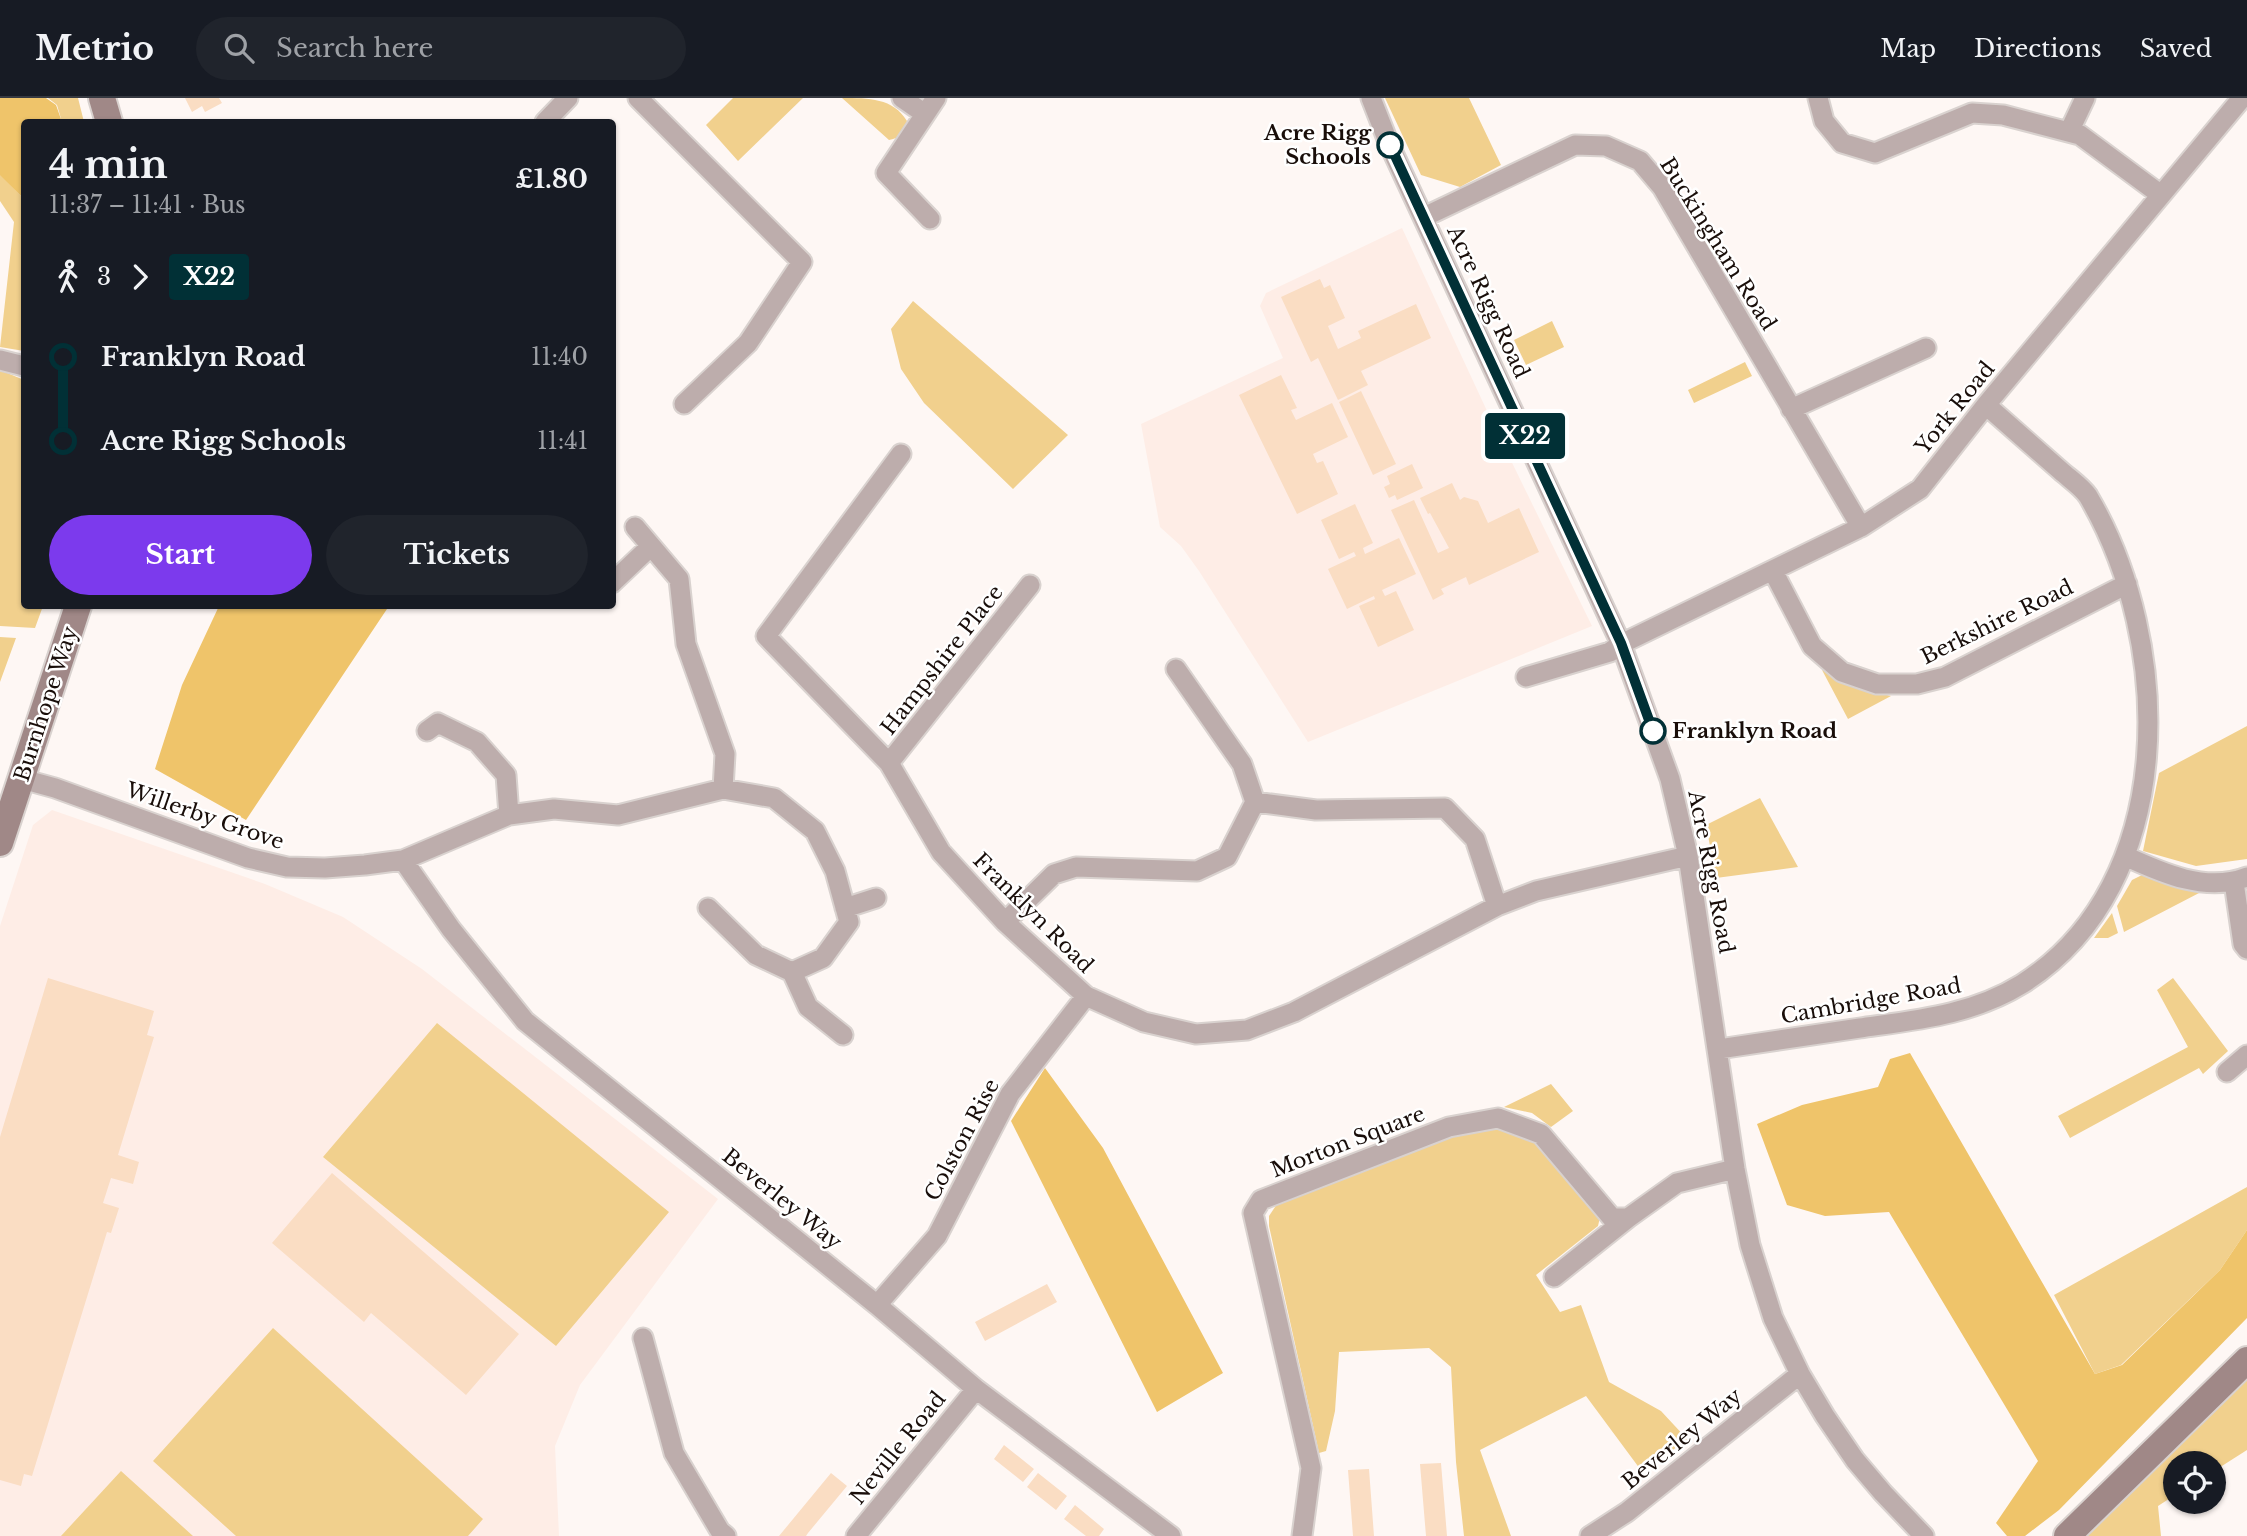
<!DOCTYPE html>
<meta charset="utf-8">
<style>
:root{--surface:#171b24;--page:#20242c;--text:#f1f3f6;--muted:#9ea1a6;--line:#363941;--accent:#7c3aed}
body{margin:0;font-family:"Libre Baskerville",serif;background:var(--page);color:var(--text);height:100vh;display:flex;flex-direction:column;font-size:26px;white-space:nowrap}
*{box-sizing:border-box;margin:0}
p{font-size:23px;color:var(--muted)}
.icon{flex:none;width:38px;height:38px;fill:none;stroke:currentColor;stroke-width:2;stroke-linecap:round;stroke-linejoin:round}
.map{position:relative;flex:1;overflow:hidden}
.side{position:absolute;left:21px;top:21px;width:595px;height:490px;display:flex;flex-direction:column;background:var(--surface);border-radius:7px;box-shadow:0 2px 5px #0004}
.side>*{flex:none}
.badge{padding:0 14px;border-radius:5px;font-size:24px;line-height:46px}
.buttons{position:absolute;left:2163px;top:1353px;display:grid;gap:14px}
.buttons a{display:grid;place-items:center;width:63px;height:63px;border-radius:50%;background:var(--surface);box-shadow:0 2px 5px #0004;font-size:35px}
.map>.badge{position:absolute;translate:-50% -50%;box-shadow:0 0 0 4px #fff}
.legs{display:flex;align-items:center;gap:10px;height:77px;padding:0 28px;font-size:23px}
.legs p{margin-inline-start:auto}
.headline{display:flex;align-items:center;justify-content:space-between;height:119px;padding:0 28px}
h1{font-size:38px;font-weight:800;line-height:52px}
.cta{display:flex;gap:14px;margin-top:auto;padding:14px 28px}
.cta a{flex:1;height:80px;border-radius:42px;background:var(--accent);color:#fff;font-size:28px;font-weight:800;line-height:80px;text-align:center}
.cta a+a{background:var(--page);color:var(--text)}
ul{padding:0 28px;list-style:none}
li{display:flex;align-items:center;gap:24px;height:84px;font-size:26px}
li i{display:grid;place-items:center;width:10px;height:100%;margin:0 9px;background:currentColor}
li i::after{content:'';width:18px;height:18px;margin:-9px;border:5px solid;border-radius:50%;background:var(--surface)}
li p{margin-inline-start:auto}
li:first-child i{background:linear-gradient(#0000 50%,currentColor 0)}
li:last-child i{background:linear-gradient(currentColor 50%,#0000 0)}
header{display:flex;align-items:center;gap:42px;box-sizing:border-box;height:98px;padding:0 35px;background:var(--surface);border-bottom:2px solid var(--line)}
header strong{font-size:33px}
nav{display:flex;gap:38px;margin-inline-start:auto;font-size:24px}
.search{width:490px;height:63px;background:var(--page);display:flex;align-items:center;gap:18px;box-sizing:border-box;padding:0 24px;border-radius:38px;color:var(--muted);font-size:26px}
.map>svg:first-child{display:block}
.built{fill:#feede6}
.green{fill:#f1d08d}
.forest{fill:#efc46a}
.building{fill:#faddc3}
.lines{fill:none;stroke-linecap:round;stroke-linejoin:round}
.street-casing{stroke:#d9d2cf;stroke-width:23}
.secondary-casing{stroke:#d9d2cf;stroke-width:30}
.street{stroke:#bdadac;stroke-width:19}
.secondary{stroke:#a08887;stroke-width:26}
.line-1-casing{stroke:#fff;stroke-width:16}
.line-1{stroke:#013036;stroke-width:10}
.stop-1-dot{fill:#fff;stroke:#013036;stroke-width:3.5}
.labels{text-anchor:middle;stroke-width:5;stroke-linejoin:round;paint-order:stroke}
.stop-label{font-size:21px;font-weight:bold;fill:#190e0a;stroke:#fff;text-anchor:end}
.street-label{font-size:21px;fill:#190e0a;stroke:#fff}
</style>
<header>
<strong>Metrio</strong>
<div class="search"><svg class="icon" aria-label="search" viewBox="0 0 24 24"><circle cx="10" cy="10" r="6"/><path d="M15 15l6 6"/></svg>Search here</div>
<nav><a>Map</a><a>Directions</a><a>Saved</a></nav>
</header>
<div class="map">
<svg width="2247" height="1438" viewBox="0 0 2247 1438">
<rect width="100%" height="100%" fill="#fef7f4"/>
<!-- built -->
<path class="built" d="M1402,130L1494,328L1592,528L1308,644L1199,473L1181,448L1160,429L1141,326L1283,260L1260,208L1266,195Z
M52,712L265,786L343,819L422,871L718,1101L580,1287L555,1348L559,1438H0V828L33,727Z"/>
<!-- green -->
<path class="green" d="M48,0H78L84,24H62L57,7Z
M733,0H803L738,63L706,27Z
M842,0C869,0 893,0 907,23C904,34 901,40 889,42Z
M1385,0H1469L1501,67L1460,89L1421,77Z
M0,76L22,99L24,98V253L0,249L14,124L0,103Z
M913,203L1068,337L1013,391L924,305L901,271L891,231Z
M1552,223L1564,249L1526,267L1514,242Z
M1745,264L1752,278L1694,305L1688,292Z
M0,272L24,282V508H43L35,530L0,528Z
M0,539L16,540L0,584Z
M1822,572L1855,589L1891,598L1848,621Z
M2247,628V761L2196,768L2143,753L2159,675Z
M1760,700L1798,769L1716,780L1706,727Z
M2142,777L2201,794L2124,834L2117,808L2132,782Z
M2112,815L2118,835L2108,840H2094Z
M2173,880L2228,953L2203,976L2199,970L2070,1040L2058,1018L2188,949L2157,892Z
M437,925L669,1114L556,1248L323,1059Z
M1551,986L1573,1013L1551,1029L1532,1015L1504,1009Z
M1507,1029L1539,1040L1601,1115L1598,1128L1536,1177L1560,1214L1581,1207L1609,1284L1661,1313L1687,1341L1643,1375L1586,1298L1480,1352L1511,1438H1464L1456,1364L1451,1269L1429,1250L1339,1254L1335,1313L1326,1353L1319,1355L1269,1128V1118L1277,1106L1382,1061L1467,1030Z
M2247,1089V1132L2220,1172L2121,1267L2095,1276L2054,1197Z
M273,1230L483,1421L468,1438H236L153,1363Z
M2247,1280V1352L2214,1373V1365H2175V1397L2158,1408L2161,1438H2081Z
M121,1373L193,1438H61Z"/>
<!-- forest -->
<path class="forest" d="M0,0H46L56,7L62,24H24V96L21,98L0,77Z
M219,508H389L246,722L155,671L182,587Z
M1910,955L2095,1276L2122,1267L2220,1172L2247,1132V1220L2059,1412L2025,1438H2007L1996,1425L2038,1363L1889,1114L1825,1118L1787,1107L1757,1026L1802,1007L1878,989L1890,961Z
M1045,970L1103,1050L1223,1275L1157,1314L1011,1023Z"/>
<!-- building -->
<path class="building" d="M185,0H219L222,5L205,14L202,8L192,14Z
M1320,181L1324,190L1330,187L1345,220L1328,228L1338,251L1361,240L1358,233L1416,206L1431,240L1361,273L1368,287L1338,302L1318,260L1311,264L1281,199Z
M1281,277L1297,310L1291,312L1296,322L1332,305L1348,339L1313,356L1317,365L1323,363L1338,396L1297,416L1239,297Z
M1361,293L1396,366L1373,377L1339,304Z
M1412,366L1423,390L1397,402L1395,397L1389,400L1384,389L1390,386L1387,378Z
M1452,385L1460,402L1464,399L1478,403L1488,425L1519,410L1539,454L1469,487L1466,479L1441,491L1444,496L1433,502L1391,412L1414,402L1438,455L1449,450L1430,415L1428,416L1420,400Z
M1355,406L1373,445L1363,450L1365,456L1399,440L1416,476L1382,492L1385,498L1396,493L1414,532L1378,549L1359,508L1375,501L1374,498L1347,511L1328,471L1356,458L1354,454L1339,461L1321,422Z
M48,880L154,913L147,937L154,939L118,1057L139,1064L133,1086L111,1080L103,1105L119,1110L111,1135L107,1134L32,1378L24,1376L21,1388L0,1382V1039Z
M332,1075L519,1236L466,1297L371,1215L364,1224L272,1145Z
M1047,1186L1057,1204L985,1243L975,1224Z
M1004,1347L1034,1371L1023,1384L994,1361Z
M1441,1365L1447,1438H1426L1420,1366Z
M1369,1371L1374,1438H1353L1348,1372Z
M831,1375L847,1388L808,1435L806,1438H779Z
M1038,1375L1067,1398L1056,1412L1027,1389Z
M1075,1407L1104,1431L1099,1438H1086L1064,1421Z"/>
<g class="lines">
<defs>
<path id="street" d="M638,0L802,164L748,245L684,306
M902,0L925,16
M1371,0L1389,46L1621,546L1670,681L1688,758L1735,1071L1750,1147L1773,1220L1800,1276L1825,1318L1855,1362L1883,1395L1924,1438
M1818,0L1824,23L1842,45L1875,55L1972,15L2003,17L2080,37L2161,97
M545,24L568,0
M2069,34L2085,0
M1424,119L1575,47L1606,48L1640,63L1662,89L1861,429
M930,121L886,75L936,0
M0,262L24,268
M1791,311L1926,250
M901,356L766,538L889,665L941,754L1005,824L1086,898L1144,924L1196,936L1247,932L1294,914L1497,808L1536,793L1688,758
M635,429L679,481L686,546L725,656L723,691
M1773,473L1812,548L1842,574L1877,586H1917L1945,579L2127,486
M612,485L651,448
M1526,579L1610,554L1621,546L1861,429L1920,391L1986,307L2242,0
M427,633L438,625L477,644L506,677L509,717
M889,665L1030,487
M22,681L55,690L248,760L287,769L325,770L365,767L403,762L509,717L554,711L618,717L723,691L774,700L815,733L835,773L849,824L823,860L792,874L756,857L708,810
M1255,704L1316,712L1445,710L1475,741L1497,808
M2125,758C2162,775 2206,795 2247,779
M403,762L451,831L525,923L877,1207L976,1291L1171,1438
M2234,784L2243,846L2247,851
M845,810L876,800
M1005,824L1054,776L1076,769L1197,773L1227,759L1255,704L1242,666L1176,571
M792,874L808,909L843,937
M1719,951C1766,944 1813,937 1860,930C1916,922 1972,917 2022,886C2180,786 2174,544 2088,398C2082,389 2070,381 2061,373C2036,351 2011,329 1986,307
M2227,974L2247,957
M1554,1179L1628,1120
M877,1207L937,1138L1010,996L1086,898
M643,1240L674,1355L720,1433L726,1438
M856,1438L976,1291
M1302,1438L1311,1370L1253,1115L1261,1102L1449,1029L1498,1020L1541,1036L1612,1120H1628L1677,1085L1735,1071
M1590,1438L1627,1414L1800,1276"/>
<path id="secondary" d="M102,0L109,24
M0,745L78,508
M2067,1438L2247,1262"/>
</defs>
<!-- street casing -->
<use href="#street" class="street-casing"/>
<!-- secondary casing -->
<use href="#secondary" class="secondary-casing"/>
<!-- street -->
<use href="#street" class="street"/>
<!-- secondary -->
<use href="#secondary" class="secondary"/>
</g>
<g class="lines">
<defs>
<path id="line-1" d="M1390,47L1621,545L1653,633"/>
</defs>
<!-- line-1 casing -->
<use href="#line-1" class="line-1-casing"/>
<!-- line-1 -->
<use href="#line-1" class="line-1"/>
</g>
<!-- markers -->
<g class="stop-1-dot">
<circle cx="1390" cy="47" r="12"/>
<circle cx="1653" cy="633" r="12"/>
</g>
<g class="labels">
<!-- stop labels -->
<g class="stop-label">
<text x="1371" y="42">Acre Rigg<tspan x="1371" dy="24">Schools</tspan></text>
<text x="1672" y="640" text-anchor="start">Franklyn Road</text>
</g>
<!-- street labels -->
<g class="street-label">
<text transform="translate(1718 146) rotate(58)" y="7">Buckingham Road</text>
<text transform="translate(1488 204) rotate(65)" y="7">Acre Rigg Road</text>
<text transform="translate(1955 310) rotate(-51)" y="7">York Road</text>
<text transform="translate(1997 524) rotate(-26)" y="7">Berkshire Road</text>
<text transform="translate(942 562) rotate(-52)" y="7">Hampshire Place</text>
<text transform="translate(46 606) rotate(-72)" y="7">Burnhope Way</text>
<text transform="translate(205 718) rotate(19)" y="7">Willerby Grove</text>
<text transform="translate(1711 774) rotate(79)" y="7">Acre Rigg Road</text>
<text transform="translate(1033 815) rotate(45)" y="7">Franklyn Road</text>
<text transform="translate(1871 903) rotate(-10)" y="7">Cambridge Road</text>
<text transform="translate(962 1042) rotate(-62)" y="7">Colston Rise</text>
<text transform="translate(1348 1044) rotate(-21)" y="7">Morton Square</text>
<text transform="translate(782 1101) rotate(39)" y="7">Beverley Way</text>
<text transform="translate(1682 1341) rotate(-39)" y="7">Beverley Way</text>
<text transform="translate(898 1350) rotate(-51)" y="7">Neville Road</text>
</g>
</g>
</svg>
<div class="buttons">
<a><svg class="icon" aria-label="locate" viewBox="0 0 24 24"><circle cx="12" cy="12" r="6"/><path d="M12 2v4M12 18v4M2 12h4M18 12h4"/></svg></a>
</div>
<b class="badge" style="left:1525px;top:338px;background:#013036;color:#fff">X22</b>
<section class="side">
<div class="headline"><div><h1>4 min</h1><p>11:37 – 11:41 · Bus</p></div><b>£1.80</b></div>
<div class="legs"><svg class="icon" aria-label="walk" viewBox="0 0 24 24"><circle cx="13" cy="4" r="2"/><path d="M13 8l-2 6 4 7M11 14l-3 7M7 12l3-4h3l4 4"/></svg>3<svg class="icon" aria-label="forward" viewBox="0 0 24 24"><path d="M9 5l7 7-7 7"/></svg><b class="badge" style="background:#013036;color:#fff">X22</b></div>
<ul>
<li><i style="color:#013036"></i><b>Franklyn Road</b><p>11:40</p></li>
<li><i style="color:#013036"></i><b>Acre Rigg Schools</b><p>11:41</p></li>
</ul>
<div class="cta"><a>Start</a><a>Tickets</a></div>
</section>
</div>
